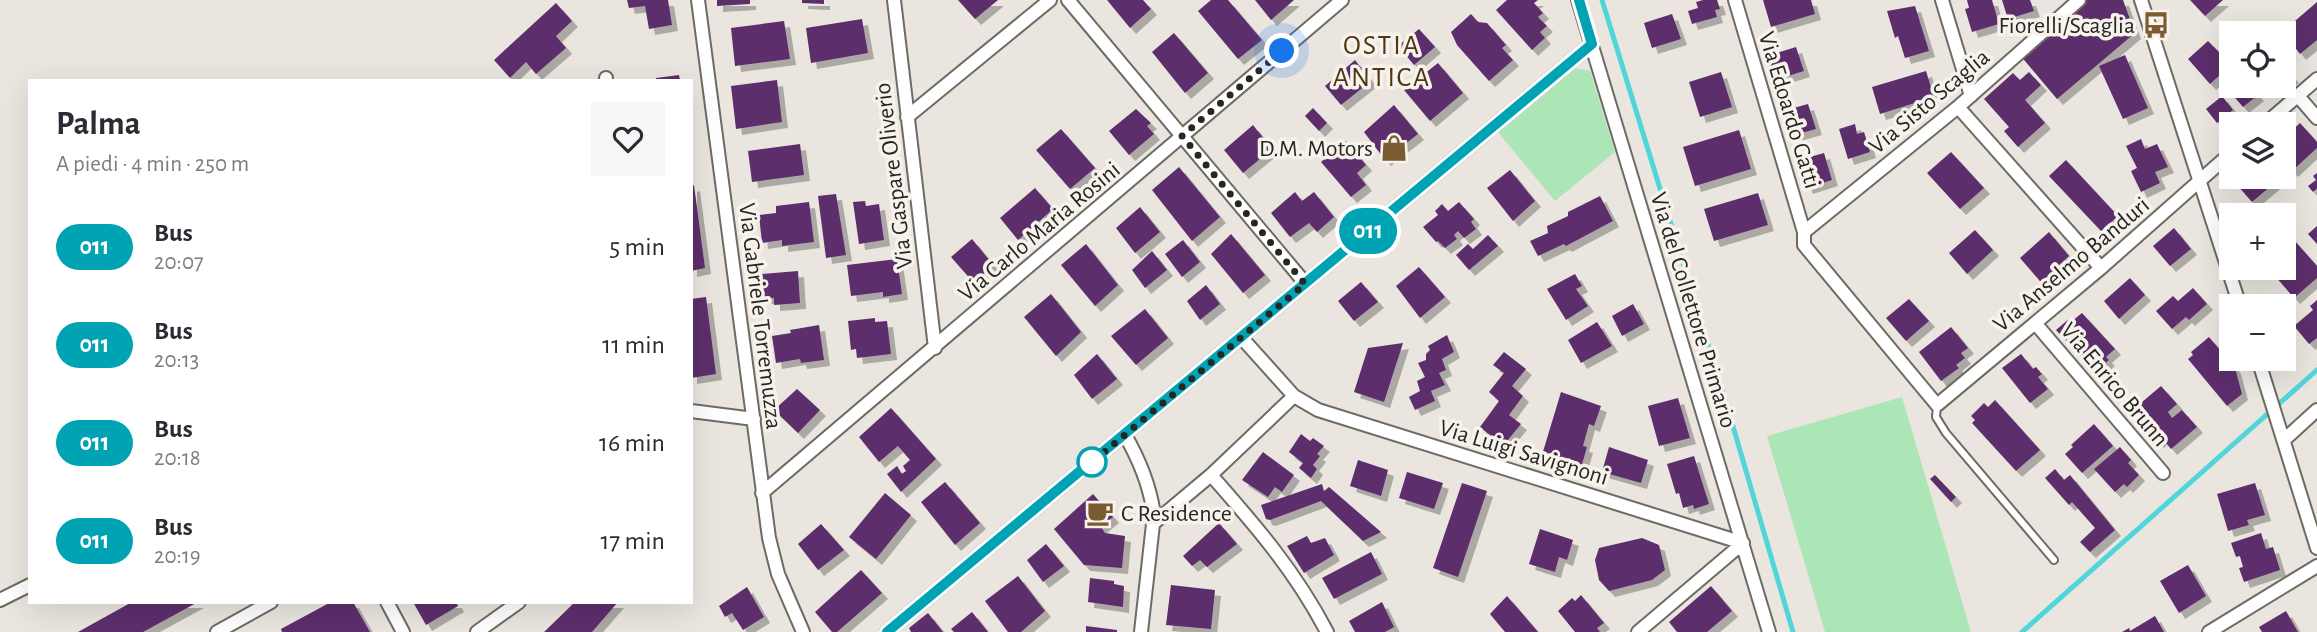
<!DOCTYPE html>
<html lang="it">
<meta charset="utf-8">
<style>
:root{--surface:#fff;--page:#f7f7f7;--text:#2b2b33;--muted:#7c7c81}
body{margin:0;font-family:"Alegreya Sans",sans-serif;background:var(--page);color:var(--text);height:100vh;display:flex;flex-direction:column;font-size:26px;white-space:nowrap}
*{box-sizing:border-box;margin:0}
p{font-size:23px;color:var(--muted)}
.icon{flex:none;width:38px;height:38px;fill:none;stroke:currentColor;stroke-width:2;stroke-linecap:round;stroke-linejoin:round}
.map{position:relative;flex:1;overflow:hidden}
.details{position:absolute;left:28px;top:79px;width:665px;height:525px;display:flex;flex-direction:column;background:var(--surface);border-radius:0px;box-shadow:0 7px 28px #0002}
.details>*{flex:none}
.badge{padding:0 14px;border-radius:23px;font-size:24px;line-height:46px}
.buttons{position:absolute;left:2219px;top:21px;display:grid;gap:14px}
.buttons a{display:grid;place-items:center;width:77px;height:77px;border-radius:0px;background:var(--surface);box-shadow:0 7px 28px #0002;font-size:35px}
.you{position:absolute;width:35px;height:35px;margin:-18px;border:5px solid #fff;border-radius:50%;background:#1a73e8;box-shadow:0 0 0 10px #1a73e833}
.map>.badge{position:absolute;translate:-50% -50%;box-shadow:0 0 0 4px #fff}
.round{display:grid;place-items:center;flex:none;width:74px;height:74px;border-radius:0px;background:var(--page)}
.head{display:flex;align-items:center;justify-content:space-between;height:119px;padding:0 28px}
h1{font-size:33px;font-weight:700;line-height:52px}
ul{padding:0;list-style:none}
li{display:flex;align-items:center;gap:21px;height:98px;padding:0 28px}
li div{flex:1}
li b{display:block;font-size:26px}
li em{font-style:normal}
li .badge{min-width:77px;font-weight:700;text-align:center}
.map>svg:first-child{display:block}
.green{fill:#ade6b6}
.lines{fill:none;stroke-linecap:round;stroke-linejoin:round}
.stream{stroke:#50d6d9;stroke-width:5}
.building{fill:#5d2d6c;filter:url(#shadow)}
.service-casing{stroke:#6e6a64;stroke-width:10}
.minor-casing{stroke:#6e6a64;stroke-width:16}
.service{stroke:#fff;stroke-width:6}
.minor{stroke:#fff;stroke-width:12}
.line-casing{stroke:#fff;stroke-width:16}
.line{stroke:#00a3b4;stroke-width:10}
.walk{stroke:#272623;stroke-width:7;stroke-dasharray:0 12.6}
.stop-dot{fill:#fff;stroke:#00a3b4;stroke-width:3.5}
.labels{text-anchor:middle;stroke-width:7;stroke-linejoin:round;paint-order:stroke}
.poi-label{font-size:24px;fill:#272623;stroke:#f7f3ec;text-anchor:end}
.street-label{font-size:24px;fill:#272623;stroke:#f7f3ec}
.quarter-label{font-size:28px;letter-spacing:2px;fill:#4d3612;stroke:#f7f3ec}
</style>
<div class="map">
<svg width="2317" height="632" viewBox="0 0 2317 632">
<defs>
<filter id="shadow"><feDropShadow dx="6" dy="6" stdDeviation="0" flood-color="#0004"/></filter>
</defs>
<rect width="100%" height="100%" fill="#eae6df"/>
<!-- green -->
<path class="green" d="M1575,68L1590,71L1615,152L1555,201L1497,131Z
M1902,397L1971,632H1825L1767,436Z"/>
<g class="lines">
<!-- stream -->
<path class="stream" d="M1602,0L1730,416L1793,632
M2022,632L2317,370"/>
</g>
<!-- building -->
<path class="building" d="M627,0H668L672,25L649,29L645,6L629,8Z
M717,0H750V4L717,6Z
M802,0H824V4L802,3Z
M958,0H998L975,19Z
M1107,0H1143L1151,9L1130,28Z
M1211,0H1228L1262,40L1238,59L1198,11Z
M1255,0H1294L1271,20Z
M1507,0H1538L1534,3L1543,13L1538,17L1547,26L1540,32L1545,38L1532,50L1496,10Z
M1703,0H1717L1720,9L1715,10L1717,17L1692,24L1688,11L1698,8L1696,2Z
M1763,0H1811L1815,14L1771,27Z
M1967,0H1992L1999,24L1972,32L1965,9L1969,8Z
M2002,0H2030L2034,11L2008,19Z
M2086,0H2123L2135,33L2057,99L2020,55Z
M2190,0H2223L2205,16Z
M2317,2V40L2300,54L2284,33H2281Z
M556,3L572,21L556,36L566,48L536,74L526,62L510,78L494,60Z
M1915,6L1929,51L1905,58L1898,36L1895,38L1887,11Z
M1471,14L1478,22L1487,23L1506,45L1502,48L1513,60L1489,81L1457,45L1451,32Z
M1672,14L1681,39L1652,48L1644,23Z
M862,19L868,53L811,63L806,28Z
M784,21L790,59L735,66L731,28Z
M1419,29L1435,47L1414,65L1398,46Z
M1174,33L1208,73L1185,93L1152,52Z
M2208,41L2219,52L2224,48L2231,56V65L2210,84L2188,59Z
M1796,47L1804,71L1775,80L1767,56Z
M2125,55L2148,108L2123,119L2099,66Z
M1355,60L1371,81L1341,105L1325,86Z
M1438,63L1463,93L1430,121L1404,90Z
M2284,67L2293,77L2284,85Z
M1926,71L1934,97L1880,114L1872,87Z
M1721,72L1732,107L1700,117L1689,82Z
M2029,72L2041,85L2025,100L2045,123L2018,147L2004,131L2009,127L1984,99L2013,73L2020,80Z
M679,75L680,80H656V78Z
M777,80L782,122L736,129L731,86Z
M2237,86H2244L2247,88L2250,86L2258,95L2243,107L2230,92Z
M2222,96L2233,110L2217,123L2206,109Z
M1808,104L1816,129L1791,136L1783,111Z
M1394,105L1418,134L1385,160L1364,132Z
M1313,108L1327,123L1319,131L1305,116Z
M1136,109L1151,123L1147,126L1154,134L1129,155L1109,131Z
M2300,123L2317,142V148L2292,171L2284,163V138Z
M1855,124L1857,134L1864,132L1870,152L1848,159L1839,129Z
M1253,125L1272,149L1243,173L1224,150Z
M1061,129L1095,168L1070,189L1036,150Z
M1739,130L1751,169L1695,186L1683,147Z
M2141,139L2145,149L2157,144L2168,167L2155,172L2160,183L2141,192L2131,171L2137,168L2126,146Z
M1346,141L1366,165L1357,173L1366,185L1351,197L1321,162Z
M800,144L804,175L752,182L748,151Z
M1951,152L1984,188L1960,209L1927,173Z
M1824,153L1832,180L1807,188L1799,160Z
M2066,160L2118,216L2101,231L2049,176Z
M1179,167L1220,217L1192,241L1152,190Z
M1510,170L1535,201L1513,221L1487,188Z
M2317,173V189L2313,192L2308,186L2316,180L2313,176Z
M2230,177H2275L2278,180L2252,202Z
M694,185L705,268L691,271V186Z
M1035,188L1053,209L1018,240L1000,218Z
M1295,192L1302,201L1314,192L1334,217L1317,232L1309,223L1290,237L1271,213Z
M1758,193L1768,225L1714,241L1704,209Z
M836,194L846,255L826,258L818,196Z
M1600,196L1613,221L1566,246L1564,244L1538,256L1530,241L1548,233L1547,226L1568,216V212Z
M865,201L866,206L879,204L884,240L859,244L853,202Z
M809,202L814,242L782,246V240L762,243L759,215L776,213V206Z
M1459,202L1474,219L1471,222L1476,229L1464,238L1458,231L1454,235L1457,239L1445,248L1438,241L1436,242L1423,227L1438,215L1435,211L1442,204L1448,211Z
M1140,207L1160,232L1135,253L1116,228Z
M2317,226V244L2308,234Z
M2174,228L2191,249L2170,266L2153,246Z
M2284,229L2317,266V278L2294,298L2268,268H2284Z
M1975,230L1993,250L1967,274L1949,253Z
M2049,232L2069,256L2059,265L2064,270L2045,287L2020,258Z
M1231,234L1265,275L1243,293L1211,254Z
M1488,235L1498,246L1469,270L1456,255L1468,244L1473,249Z
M972,239L994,266L973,282L951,257Z
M1183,240L1200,262L1182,277L1165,254Z
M1086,244L1118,285L1095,306L1061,265Z
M1152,251L1167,270L1145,288L1132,270Z
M897,259L902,294L883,297V292L851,296L847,265Z
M1419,267L1445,297L1420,318L1396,286Z
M798,271L800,303L774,305V298H764L762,274Z
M1575,274L1582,286L1576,289L1588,306L1566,320L1547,289Z
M2130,278L2145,295L2119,319L2104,301Z
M1361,282L1378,302L1354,321L1338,301Z
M1206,285L1220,304L1200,320L1187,301Z
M2193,288L2207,304L2189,320L2186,317L2172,329L2156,311L2173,296L2178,301Z
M1051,294L1081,332L1056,356L1024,317Z
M706,297L716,374L691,378V299Z
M1909,299L1929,321L1906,341L1886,318Z
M2317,300V338L2309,344L2294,326L2313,310L2310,306Z
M1633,304L1644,324L1622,336L1612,316Z
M1145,309L1168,338L1136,365L1111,336Z
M2082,313L2115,349L2106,357L2109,360L2095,372L2056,330L2070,318L2072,321Z
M875,318V322L887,321L891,354L857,358L856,349L851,350L848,321Z
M1597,322L1612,346L1581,363L1568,340Z
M819,325L824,360L801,363L800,359L776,363L772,336L791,333L790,330Z
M1951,327L1968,348L1961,353L1965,358L1956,365L1959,368L1941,381L1919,352Z
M1447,335L1454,352L1442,359L1446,370L1439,373L1445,385L1431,391L1435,401L1415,410L1409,397L1420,391L1417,381L1425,377L1418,363L1426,360V354L1430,350L1428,346Z
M2209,337L2235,368L2242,394L2227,406L2188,359L2193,355L2191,352Z
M1403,343L1384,402L1354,392L1368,348Z
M1504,352L1526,369L1512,386L1523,396L1509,415L1521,424L1503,446L1480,427L1499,401L1489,392L1504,373L1493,365Z
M1097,354L1117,379L1092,399L1074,375Z
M2021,354L2033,369L2036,367L2042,374L2038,377L2048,389L2030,403L2002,368Z
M2161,386L2177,404L2168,412L2172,418L2182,410L2197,427L2171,449L2162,438L2158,442L2141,423L2145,420L2135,408Z
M797,389L820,410L798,433L774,410Z
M1561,392L1601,406L1594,426L1589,424L1583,446L1587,447L1581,468L1542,455Z
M1678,398L1690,438L1659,446L1648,406Z
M1995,400L2040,450L2016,471L1972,423L1975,420L1971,416L1984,403L1988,407Z
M891,408L936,459L901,492L887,474L897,466L902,474L906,471L903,466L910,460L898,446L879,462L859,437Z
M2094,424L2113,446L2082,473L2065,454L2073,447L2071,445Z
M1301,434L1310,441L1313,438L1324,446L1317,454L1320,456L1313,465L1317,469L1311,478L1299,468L1303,463L1289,452Z
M1609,447L1648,460L1641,483L1602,472Z
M2120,447L2131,460L2128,463L2139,475L2127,487L2124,484L2115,492L2094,469Z
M1263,452L1294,475L1282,492L1275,487L1268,497L1242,480Z
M1694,456L1709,504L1694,509L1693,505L1683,508L1679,493L1676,494L1667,464Z
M1358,460L1388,470L1381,496L1350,486Z
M2055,469L2064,480L2070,475L2115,530L2090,552L2080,542L2095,528L2072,502L2069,505L2045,478Z
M1407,472L1443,483L1434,509L1399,498Z
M1935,475L1956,497L1951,502L1930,479Z
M945,482L980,523L955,545L921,502Z
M1462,483L1487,491L1458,577L1433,568Z
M2255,483L2265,515L2247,520L2249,525L2228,531L2217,494Z
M1322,484L1324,491L1329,487L1381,532L1363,541L1321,501L1270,520L1266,519L1261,505Z
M885,493L911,515L876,559L849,537Z
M1093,494L1113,517L1101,527L1105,533L1125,536L1122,568L1084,565L1054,529Z
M1219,523L1237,544L1207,567L1200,560L1192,566L1183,556Z
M821,524L844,550L818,570L798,544Z
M1540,529L1573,540L1567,560L1559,557L1555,572L1529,564Z
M2261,533L2266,549L2273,547L2280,570L2244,582L2239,568L2243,567L2240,556L2236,557L2231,543Z
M1307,536L1311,543L1325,538L1334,555L1304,573L1287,546Z
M1642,538L1659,545L1665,570L1652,580L1609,591L1599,580L1595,560L1599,548Z
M1046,544L1064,566L1043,582L1027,560Z
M1371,552L1382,574L1334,599L1322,578Z
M2188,565L2206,596L2179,613L2160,581Z
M861,570L882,593L837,632H832L815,612Z
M1018,576L1045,611L1021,632H1008L985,601Z
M1090,578L1114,581V584L1124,586L1123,607L1088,602Z
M1171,585L1215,590L1211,629L1166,625Z
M1711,586L1732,611L1707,632H1677L1669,622Z
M747,587L764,617L743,630L732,613L725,617L719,606Z
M1581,595L1604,623L1597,628L1600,632H1575L1558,611L1572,598L1575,601Z
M1507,596L1538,632H1505L1490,614Z
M132,602H198L143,632H78Z
M331,602H353L370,632H282L281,629Z
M413,602H456L458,606L426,625Z
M575,602H618L592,632H544Z
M1382,602L1394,627L1385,632H1355L1349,621Z
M2286,611L2298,632H2262L2259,627Z
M972,612L988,632H954L951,629Z
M928,613L943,632H911L909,628Z
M2155,616L2164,632H2122L2129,628L2130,631Z
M1086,626L1117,630V632H1086Z"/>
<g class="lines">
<defs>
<path id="service" d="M1937,405L1936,417L1946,433L2054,560"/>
<path id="minor" d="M698,0L769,538L778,574L803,632
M894,0L935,348
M1068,0L1305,283
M1578,0L1769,632
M1735,0L1804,232V245L1937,405L2101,268L2231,153
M1942,0L1971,96
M2141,0L2240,306
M606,78V80
M2298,96L2317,118
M1958,107L2101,268
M907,117L1050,0
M2265,124L2317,79
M1804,232L1958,107L2079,0
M2035,323L2163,473
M1241,337L1294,396L1318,410L1743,543
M2258,359L2317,548
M691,411L754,419
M1125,435C1140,461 1150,485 1154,515L1141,632
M2284,440L2317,410
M1211,475C1256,526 1295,571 1327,632
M762,493L1342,0
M1155,522L1211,475L1294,396
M0,600L30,585
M387,602L403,632
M217,632L271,602
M477,632L519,602
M887,632L1592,44
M1638,632L1743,543
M2209,632L2317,566"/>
</defs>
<!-- service casing -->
<use href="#service" class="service-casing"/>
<!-- minor casing -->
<use href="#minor" class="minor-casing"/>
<!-- service -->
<use href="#service" class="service"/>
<!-- minor -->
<use href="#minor" class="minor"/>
</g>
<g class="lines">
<defs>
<path id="line" d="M887,632L1592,44L1579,0"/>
</defs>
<!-- line casing -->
<use href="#line" class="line-casing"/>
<!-- line -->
<use href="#line" class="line"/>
<!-- walk -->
<path class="walk" d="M1092,462L1084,469L1305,284L1182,136L1282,51"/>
</g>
<!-- icons -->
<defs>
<symbol id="bus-bare" viewBox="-9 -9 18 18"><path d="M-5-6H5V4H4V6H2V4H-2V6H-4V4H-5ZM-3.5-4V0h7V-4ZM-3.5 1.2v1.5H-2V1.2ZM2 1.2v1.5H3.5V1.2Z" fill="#7b5c31" stroke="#f7f3ec" stroke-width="2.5" paint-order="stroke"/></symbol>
<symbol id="shop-bare" viewBox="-9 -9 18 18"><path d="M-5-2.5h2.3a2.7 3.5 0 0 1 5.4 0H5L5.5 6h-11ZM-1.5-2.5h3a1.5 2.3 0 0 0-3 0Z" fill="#7b5c31" stroke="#f7f3ec" stroke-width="2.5" paint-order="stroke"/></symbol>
<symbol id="cafe-bare" viewBox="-9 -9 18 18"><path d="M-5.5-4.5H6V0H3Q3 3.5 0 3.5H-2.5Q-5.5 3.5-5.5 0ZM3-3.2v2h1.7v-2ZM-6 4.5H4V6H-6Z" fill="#7b5c31" stroke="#f7f3ec" stroke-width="2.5" paint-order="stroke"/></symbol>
</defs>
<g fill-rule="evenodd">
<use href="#bus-bare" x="2137" y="6" width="38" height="38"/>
<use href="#shop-bare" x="1375" y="129" width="38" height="38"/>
<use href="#cafe-bare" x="1081" y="494" width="38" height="38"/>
</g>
<!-- markers -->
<circle class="stop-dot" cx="1092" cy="462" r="14"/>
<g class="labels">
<!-- poi labels -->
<g class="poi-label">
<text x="2135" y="33">Fiorelli/Scaglia</text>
<text x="1373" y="156">D.M. Motors</text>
<text x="1121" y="521" text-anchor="start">C Residence</text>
</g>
<!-- street labels -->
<g class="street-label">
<text transform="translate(1929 101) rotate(-40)" y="8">Via Sisto Scaglia</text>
<text transform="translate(1790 110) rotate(73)" y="8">Via Edoardo Gatti</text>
<text transform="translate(893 176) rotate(-97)" y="8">Via Gaspare Oliverio</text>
<text transform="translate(1039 231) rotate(-40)" y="8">Via Carlo Maria Rosini</text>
<text transform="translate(2071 264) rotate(-40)" y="8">Via Anselmo Banduri</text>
<text transform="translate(1694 310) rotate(73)" y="8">Via del Collettore Primario</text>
<text transform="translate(761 316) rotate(83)" y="8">Via Gabriele Torremuzza</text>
<text transform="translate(2115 384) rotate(50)" y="8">Via Enrico Brunn</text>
<text transform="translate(1524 452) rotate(17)" y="8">Via Luigi Savignoni</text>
</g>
<!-- quarter labels -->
<g class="quarter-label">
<text x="1382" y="54">OSTIA<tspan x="1382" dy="32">ANTICA</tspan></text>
</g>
</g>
</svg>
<div class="buttons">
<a><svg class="icon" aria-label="locate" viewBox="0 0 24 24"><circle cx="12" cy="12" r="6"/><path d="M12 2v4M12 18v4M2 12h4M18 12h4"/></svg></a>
<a><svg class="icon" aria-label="layers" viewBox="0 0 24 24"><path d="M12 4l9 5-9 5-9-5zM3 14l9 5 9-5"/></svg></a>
<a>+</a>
<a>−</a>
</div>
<div class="you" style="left:1282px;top:51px"></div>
<b class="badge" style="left:1368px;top:231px;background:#00a3b4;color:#fff">011</b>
<section class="details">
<div class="head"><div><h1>Palma</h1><p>A piedi · 4 min · 250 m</p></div><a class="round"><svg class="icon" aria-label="heart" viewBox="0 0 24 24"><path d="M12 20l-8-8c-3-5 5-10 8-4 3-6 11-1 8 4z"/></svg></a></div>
<ul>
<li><span class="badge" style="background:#00a3b4;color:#fff">011</span><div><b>Bus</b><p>20:07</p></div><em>5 min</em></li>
<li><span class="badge" style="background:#00a3b4;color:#fff">011</span><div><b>Bus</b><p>20:13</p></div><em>11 min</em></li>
<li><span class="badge" style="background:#00a3b4;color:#fff">011</span><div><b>Bus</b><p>20:18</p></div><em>16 min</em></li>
<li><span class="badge" style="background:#00a3b4;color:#fff">011</span><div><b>Bus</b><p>20:19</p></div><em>17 min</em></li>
</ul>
</section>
</div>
